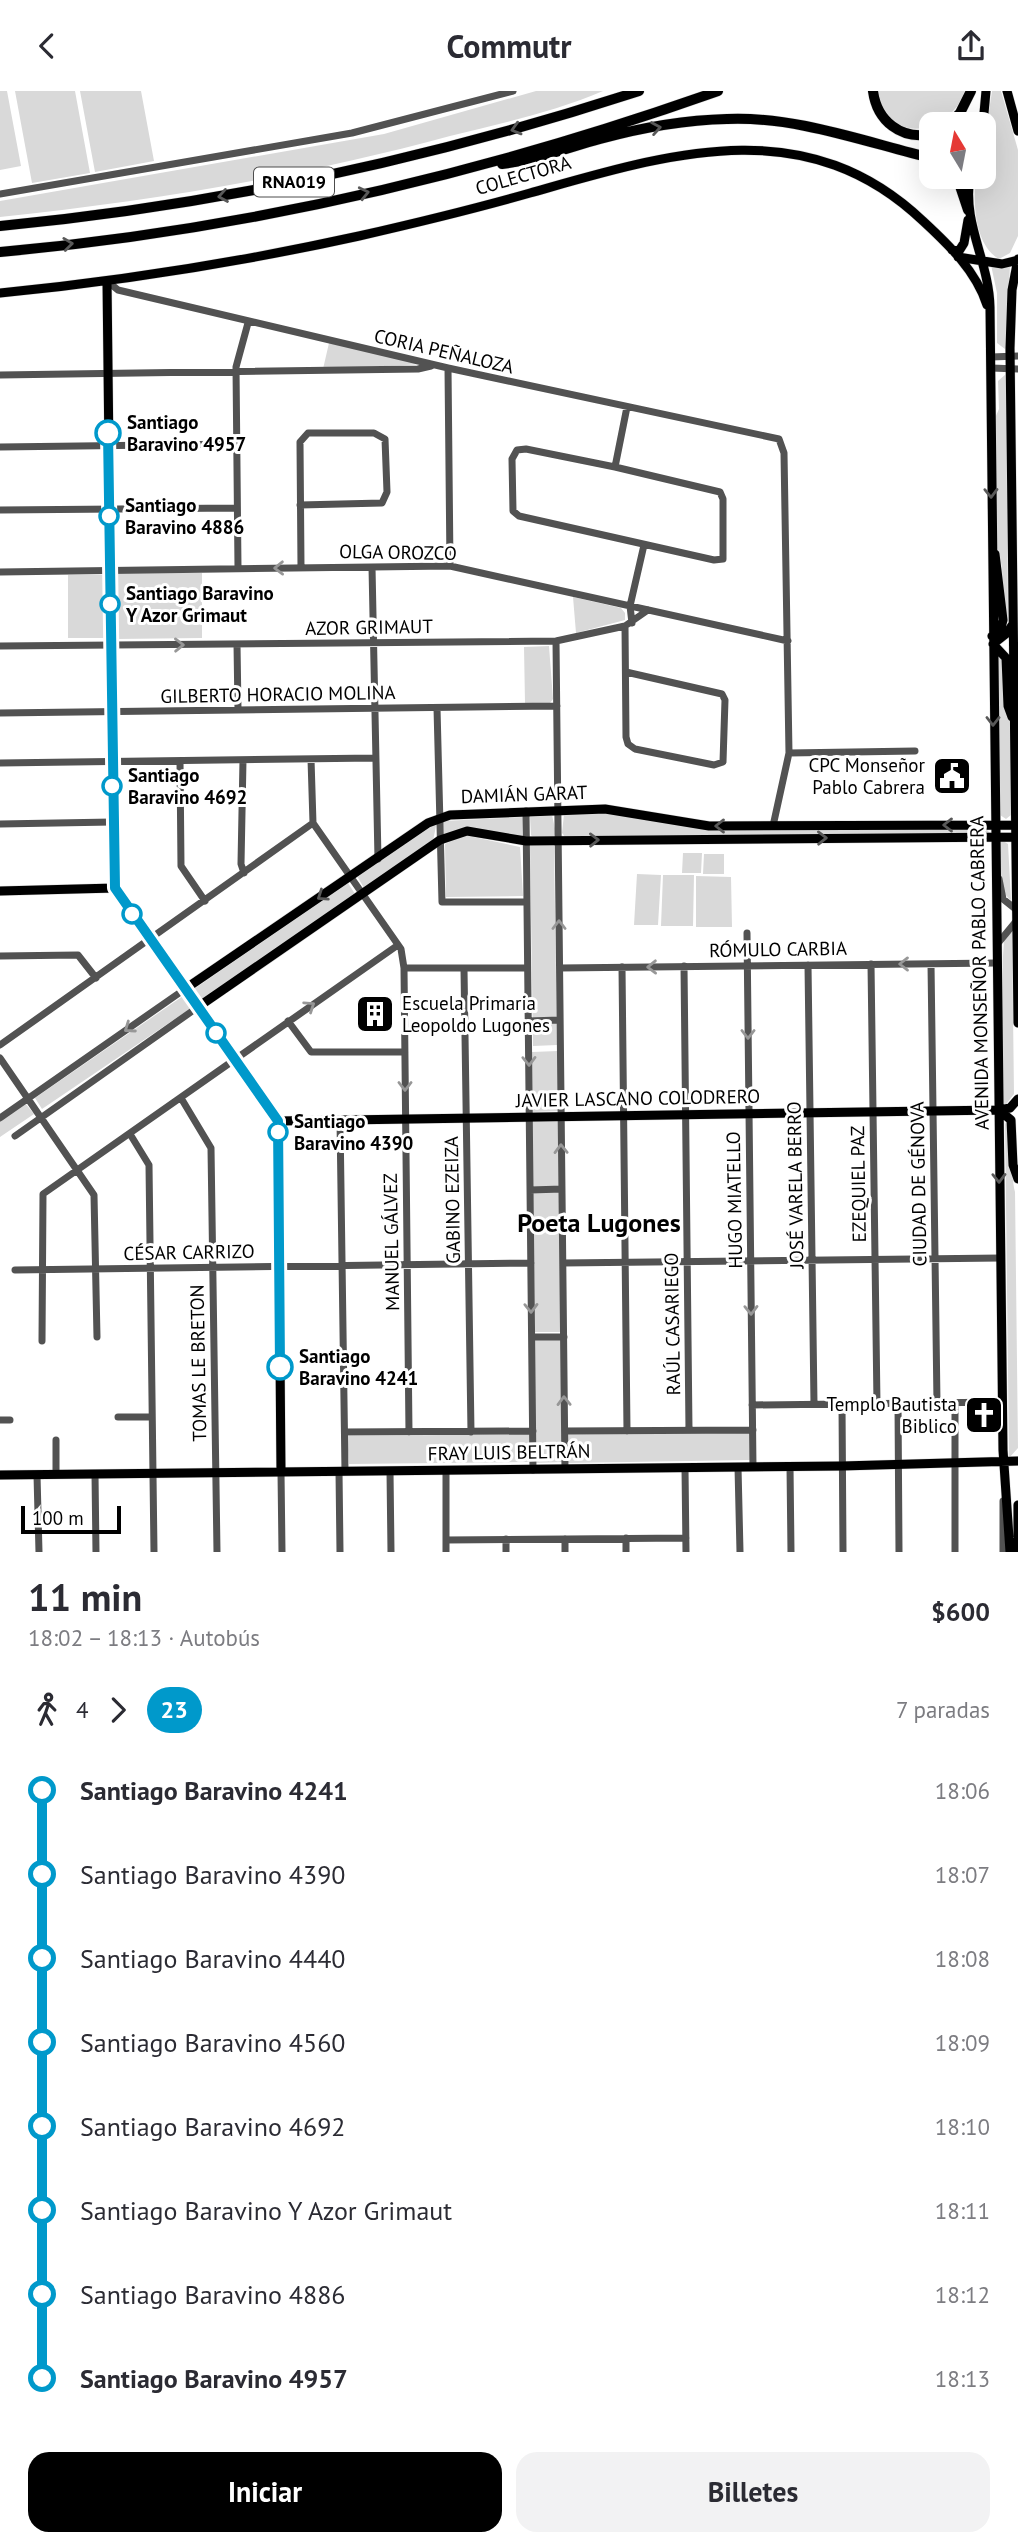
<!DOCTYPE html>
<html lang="es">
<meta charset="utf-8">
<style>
:root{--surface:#fff;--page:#f2f2f3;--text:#2b2b33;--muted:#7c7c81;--accent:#000}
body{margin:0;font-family:"PT Sans",sans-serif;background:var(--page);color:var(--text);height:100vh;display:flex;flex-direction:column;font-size:26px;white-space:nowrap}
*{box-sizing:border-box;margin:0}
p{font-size:23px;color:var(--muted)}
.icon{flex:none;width:38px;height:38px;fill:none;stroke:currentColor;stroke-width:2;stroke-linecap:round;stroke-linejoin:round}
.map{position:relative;height:1461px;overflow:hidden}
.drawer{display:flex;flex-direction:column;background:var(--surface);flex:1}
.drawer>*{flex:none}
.badge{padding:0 14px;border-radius:23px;font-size:24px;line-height:46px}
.needle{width:46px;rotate:350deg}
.tools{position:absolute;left:919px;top:21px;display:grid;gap:14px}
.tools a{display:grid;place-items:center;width:77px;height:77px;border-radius:14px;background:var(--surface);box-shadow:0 7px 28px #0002;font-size:35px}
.scale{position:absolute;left:21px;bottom:18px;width:100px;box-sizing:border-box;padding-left:7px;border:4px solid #000;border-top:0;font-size:19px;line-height:24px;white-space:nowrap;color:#000;-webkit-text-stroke:5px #fff;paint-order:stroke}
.map>.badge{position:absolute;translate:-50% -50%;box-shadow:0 0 0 4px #fff}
.legs{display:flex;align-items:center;gap:10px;height:77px;padding:0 28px;font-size:23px}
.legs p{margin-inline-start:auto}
.headline{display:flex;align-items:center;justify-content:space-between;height:119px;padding:0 28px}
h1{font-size:38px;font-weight:800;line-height:52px}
.primary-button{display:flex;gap:14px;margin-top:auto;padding:14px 28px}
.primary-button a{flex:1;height:80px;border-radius:21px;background:var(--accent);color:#fff;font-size:28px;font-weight:800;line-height:80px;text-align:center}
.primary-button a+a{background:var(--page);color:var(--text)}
ul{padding:0 28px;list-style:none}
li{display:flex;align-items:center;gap:24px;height:84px;font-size:26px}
li i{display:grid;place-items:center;width:10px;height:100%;margin:0 9px;background:currentColor}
li i::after{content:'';width:18px;height:18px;margin:-9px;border:5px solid;border-radius:50%;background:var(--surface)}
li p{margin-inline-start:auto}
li:first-child i{background:linear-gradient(#0000 50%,currentColor 0)}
li:last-child i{background:linear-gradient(currentColor 50%,#0000 0)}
header{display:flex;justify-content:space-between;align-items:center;height:91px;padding:0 28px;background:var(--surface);font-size:32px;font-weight:800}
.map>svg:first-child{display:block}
.green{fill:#d9d9d9}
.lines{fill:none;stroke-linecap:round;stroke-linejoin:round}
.major-casing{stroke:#dbdbdb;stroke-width:10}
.highway-casing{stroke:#dbdbdb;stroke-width:11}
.minor{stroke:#525252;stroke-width:7}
.major{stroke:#000;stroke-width:9}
.highway{stroke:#000;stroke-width:10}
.oneway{stroke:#595959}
.oneway2{stroke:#979797}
.line-1-casing{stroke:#fff;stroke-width:16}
.line-1{stroke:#0099cb;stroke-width:10}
.stop-1-dot{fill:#fff;stroke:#0099cb;stroke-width:3.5}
.labels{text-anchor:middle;stroke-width:6;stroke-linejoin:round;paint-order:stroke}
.shield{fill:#fff;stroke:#4c4c4c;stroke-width:2}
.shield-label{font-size:18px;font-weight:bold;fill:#000}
.street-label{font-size:19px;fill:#000;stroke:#fff}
.stop-label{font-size:19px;font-weight:bold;fill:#000;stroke:#fff;text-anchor:start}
.poi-label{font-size:19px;fill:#000;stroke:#fff;text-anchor:end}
.district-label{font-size:26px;font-weight:bold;fill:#000;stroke:#fff}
</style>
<header><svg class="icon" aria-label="back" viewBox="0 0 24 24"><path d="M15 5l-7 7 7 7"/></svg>Commutr<svg class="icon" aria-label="share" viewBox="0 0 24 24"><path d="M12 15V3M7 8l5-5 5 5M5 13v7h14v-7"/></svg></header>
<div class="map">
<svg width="1018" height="1461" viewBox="0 0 1018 1461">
<rect width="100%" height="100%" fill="#fff"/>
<!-- green -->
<path class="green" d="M0,0H7L21,75L0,79Z
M15,0H75L90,82L32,92Z
M80,0H141L154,70L95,81Z
M536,0H603C554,21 502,32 450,45C303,85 152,110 0,126V110L384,43Z
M878,0H965C950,44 886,56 878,0Z
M992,0H1001L1018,59V145L1010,162L999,168C974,154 973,111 976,86H984V54Z
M991,174L1010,175L1005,258L997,252V202Z
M329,252L425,273L323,278Z
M1006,283L1008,528L1004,541L1002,476L997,456L995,327L999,318L998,290Z
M116,482H202V547L116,548Z
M68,484H106L107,547H68Z
M573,506L621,517L625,522V529L576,542Z
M549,555L553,608L550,612H525L524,556Z
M998,560L1004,567L1011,651V724L1006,728L1000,724Z
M602,721L682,734L986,738L990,742L566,747L562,742L564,723Z
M552,724L556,742L553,747L534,748L531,744L530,726Z
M523,726L522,746L444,743L443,730Z
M433,732L436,735L433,750L364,797L357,785Z
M464,744L520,756L523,805L446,806L445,753Z
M1000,748L1008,753L1011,809C996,799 1000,765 1000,748Z
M530,755H554L557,954L533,955Z
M683,762H702L701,782H682Z
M704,763H724V783H703Z
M637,783L661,784L658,834H634Z
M663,784H694L693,835H661Z
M696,785L731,786L732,836H696Z
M348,792L355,803L202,909L194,898Z
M1012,841L1014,1003L1004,1016L1002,1012L1003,865L1004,848Z
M183,905L191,917L42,1018L35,1007Z
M558,960L559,1020L532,1021V961Z
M25,1012L34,1023L0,1046V1030Z
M559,1030V1096H533L532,1031Z
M1005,1031C1011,1041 1011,1085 1015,1101L1018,1357L1009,1367Z
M533,1101H559L561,1241H535Z
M561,1248L563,1371L535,1372V1249Z
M750,1342L751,1369L568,1372L567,1343Z
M530,1343V1371L349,1373L347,1345Z"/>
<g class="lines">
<defs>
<path id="major" d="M1007,0L1018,40
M983,33L986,0
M970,86C962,132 989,170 990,216L1003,1359L1010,1461
M952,159L959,160L964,152L968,129
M958,166L1002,173L1018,169
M1018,168L1012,199L1010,257L1018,932
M107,190L114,791L120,806L278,1030L281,1381
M0,202C121,190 241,171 359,145C416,132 474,118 530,102C668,63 805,18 923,130C949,154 976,180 987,214
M992,545L1000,540L1003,529L995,463
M1012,626L1008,615L1006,567L993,553L1007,542L1013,533
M0,800L115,797
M185,898L428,732L450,724L605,718L709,735L1016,734
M198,916L440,749L467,740L526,750L1016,746
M999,1019L1011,1029L1013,1074L1018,1088
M278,1030L999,1019L1010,1017L1018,1008
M0,1384L842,1375L1018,1370
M1018,1461V1414"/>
<path id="highway" d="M873,0C877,30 901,49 931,43
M949,33L960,22L971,0
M502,73C536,69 567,57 600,48C640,37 685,29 727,28C796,25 865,51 931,67
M957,86L968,119
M0,135C218,114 431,68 639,0
M0,161C245,139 487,82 718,0"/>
</defs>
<!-- major casing -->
<use href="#major" class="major-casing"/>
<!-- highway casing -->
<use href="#highway" class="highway-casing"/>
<!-- minor -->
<path class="minor" d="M0,103L352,42L513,0
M107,190L118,199L448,277L779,348L784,362L789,662L773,735
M991,266L1018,265
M448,277L450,475
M991,277L1018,278
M0,284L418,278L431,275
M0,356L237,353
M615,376L526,358L517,359L512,368L513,420L519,425L714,469L723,468V408L720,401L615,376L627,316
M300,414L382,412L387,401L385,348L374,342H308L300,351L301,476
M0,419L237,417
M372,476L378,768
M238,477L236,276L248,232
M0,481L450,475L788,550
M632,532L630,515L644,454
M625,535L626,646L628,653L635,658L714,674L723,671L725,609L722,603L626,581
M556,550L565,1378
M237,553L238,619
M0,555L556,550L625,535L648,519
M437,617L442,811H527
M0,622L557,615
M789,662L915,660
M311,668L313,732L401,858L404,877H527
M243,669L241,773L244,782
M180,670L181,775L205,810
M0,672L375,667
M526,720L533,1379
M0,733L112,731
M999,788L1003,808L1018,820
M747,842L753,1376
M999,851L1018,828
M0,865L78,864L96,887
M871,873L877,1313
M931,873L937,1312
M808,874L814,1313
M684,875L689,1339
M622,876L627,1340
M404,877L409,1341
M560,877L997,872
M464,878L471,1341
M288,930L311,961H405
M528,930L560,929
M0,954L313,732
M0,967L94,1104L97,1246
M181,1007L211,1057L217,1461
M0,1027L185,898
M340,1029L345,1380
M130,1043L149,1074L154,1461
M15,1045L198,916
M530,1099L562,1098
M563,1172L1001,1167
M15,1179L531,1172
M532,1246H564
M42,1250L43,1103L398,854
M898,1312L899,1461
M955,1312V1461
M842,1313L843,1461
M752,1314L1003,1311
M118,1326H152
M0,1329H10
M565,1340L753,1339
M345,1341L533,1340
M56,1349V1383
M790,1375L791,1461
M738,1376L740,1461
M685,1377L686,1461
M446,1379V1461
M339,1380L340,1461
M390,1380L391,1461
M281,1381L282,1461
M95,1383L96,1461
M37,1384L39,1461
M626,1447V1461
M506,1448V1461
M565,1448V1461
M446,1449L686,1447
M1003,1461V1410"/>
<!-- major -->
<use href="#major" class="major"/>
<!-- highway -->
<use href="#highway" class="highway"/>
</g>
<!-- one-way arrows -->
<defs><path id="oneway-chevron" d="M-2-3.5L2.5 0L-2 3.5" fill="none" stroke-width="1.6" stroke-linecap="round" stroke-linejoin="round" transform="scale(1.75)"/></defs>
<g class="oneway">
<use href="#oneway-chevron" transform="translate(656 37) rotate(-10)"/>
<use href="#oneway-chevron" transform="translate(516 38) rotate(164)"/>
<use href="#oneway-chevron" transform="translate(364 102) rotate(-13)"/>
<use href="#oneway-chevron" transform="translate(223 105) rotate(170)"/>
<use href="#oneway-chevron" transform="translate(68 153) rotate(-7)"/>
<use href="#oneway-chevron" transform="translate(991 402) rotate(89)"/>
<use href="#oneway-chevron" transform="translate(993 630) rotate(90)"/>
<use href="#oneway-chevron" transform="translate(948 734) rotate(180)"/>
<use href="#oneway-chevron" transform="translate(720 735) rotate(-180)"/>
<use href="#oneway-chevron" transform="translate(822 747) rotate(-1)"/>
<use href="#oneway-chevron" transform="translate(594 749) rotate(-1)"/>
<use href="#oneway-chevron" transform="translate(322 805) rotate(146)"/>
<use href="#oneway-chevron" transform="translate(999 1087) rotate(89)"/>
</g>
<g class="oneway2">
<use href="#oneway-chevron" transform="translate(279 477) rotate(179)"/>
<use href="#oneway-chevron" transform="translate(179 554) rotate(-1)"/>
<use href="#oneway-chevron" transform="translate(559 834) rotate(-90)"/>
<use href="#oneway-chevron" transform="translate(904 873) rotate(180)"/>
<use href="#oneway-chevron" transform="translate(652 876) rotate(179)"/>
<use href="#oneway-chevron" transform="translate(310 915) rotate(-34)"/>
<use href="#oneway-chevron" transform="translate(129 937) rotate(145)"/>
<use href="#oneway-chevron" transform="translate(748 943) rotate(90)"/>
<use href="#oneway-chevron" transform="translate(529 970) rotate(89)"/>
<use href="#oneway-chevron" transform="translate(405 995) rotate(90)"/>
<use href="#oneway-chevron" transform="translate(561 1058) rotate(-91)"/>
<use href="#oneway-chevron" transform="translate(531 1217) rotate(89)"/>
<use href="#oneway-chevron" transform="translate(751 1219) rotate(89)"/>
<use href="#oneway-chevron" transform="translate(564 1310) rotate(-91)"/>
</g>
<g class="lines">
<defs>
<path id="line-1" d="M108,342L115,797L278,1030L280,1276"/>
</defs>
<!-- line-1 casing -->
<use href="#line-1" class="line-1-casing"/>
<!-- line-1 -->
<use href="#line-1" class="line-1"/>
</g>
<!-- icons -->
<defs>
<symbol id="civic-square" viewBox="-11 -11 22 22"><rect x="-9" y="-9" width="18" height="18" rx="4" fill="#000" stroke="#fff"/><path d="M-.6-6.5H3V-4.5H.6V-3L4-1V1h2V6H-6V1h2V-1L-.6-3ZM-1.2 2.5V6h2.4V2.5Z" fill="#fff"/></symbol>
<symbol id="building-square" viewBox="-11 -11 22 22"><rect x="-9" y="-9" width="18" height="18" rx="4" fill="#000" stroke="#fff"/><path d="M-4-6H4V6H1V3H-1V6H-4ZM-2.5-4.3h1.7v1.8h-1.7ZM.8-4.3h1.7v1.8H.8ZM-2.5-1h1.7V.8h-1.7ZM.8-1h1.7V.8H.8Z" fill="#fff"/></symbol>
<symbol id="church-square" viewBox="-11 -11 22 22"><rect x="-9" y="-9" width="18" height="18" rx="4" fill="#000" stroke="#fff"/><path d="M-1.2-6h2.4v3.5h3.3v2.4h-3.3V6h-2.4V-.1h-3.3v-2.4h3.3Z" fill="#fff"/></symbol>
</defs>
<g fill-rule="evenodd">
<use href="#civic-square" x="930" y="663" width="44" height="44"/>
<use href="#building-square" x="353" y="901" width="44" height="44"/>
<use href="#church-square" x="962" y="1302" width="44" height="44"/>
</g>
<!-- markers -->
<g class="stop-1-dot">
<circle cx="108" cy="342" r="12"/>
<circle cx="109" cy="425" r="9"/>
<circle cx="110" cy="513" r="9"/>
<circle cx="112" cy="695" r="9"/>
<circle cx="132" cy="823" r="9"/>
<circle cx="216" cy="942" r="9"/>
<circle cx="278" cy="1041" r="9"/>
<circle cx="280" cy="1276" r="12"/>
</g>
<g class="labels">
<!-- shield labels -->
<rect class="shield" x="254" y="76.5" width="80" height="29" rx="5"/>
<g class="shield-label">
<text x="294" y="97">RNA019</text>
</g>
<!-- street labels -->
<g class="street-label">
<text transform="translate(523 84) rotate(-16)" y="7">COLECTORA</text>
<text transform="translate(444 260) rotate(13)" y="7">CORIA PEÑALOZA</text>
<text transform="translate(398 461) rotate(1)" y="7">OLGA OROZCO</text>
<text transform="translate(369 536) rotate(-1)" y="7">AZOR GRIMAUT</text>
<text transform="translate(278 603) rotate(-1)" y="7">GILBERTO HORACIO MOLINA</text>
<text transform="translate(524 703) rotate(-2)" y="7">DAMIÁN GARAT</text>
<text transform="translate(778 858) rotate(-1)" y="7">RÓMULO CARBIA</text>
<text transform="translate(979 882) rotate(-91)" y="7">AVENIDA MONSEÑOR PABLO CABRERA</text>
<text transform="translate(638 1007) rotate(-1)" y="7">JAVIER LASCANO COLODRERO</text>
<text transform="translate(858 1093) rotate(-91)" y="7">EZEQUIEL PAZ</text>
<text transform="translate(918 1093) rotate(-91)" y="7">CIUDAD DE GÉNOVA</text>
<text transform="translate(795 1094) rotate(-91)" y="7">JOSÉ VARELA BERRO</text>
<text transform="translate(452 1109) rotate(-91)" y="7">GABINO EZEIZA</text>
<text transform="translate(734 1109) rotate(-91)" y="7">HUGO MIATELLO</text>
<text transform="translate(391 1151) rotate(-91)" y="7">MANUEL GÁLVEZ</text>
<text transform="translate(189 1161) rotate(-1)" y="7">CÉSAR CARRIZO</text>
<text transform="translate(672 1233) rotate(-91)" y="7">RAÚL CASARIEGO</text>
<text transform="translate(198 1272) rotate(-91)" y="7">TOMAS LE BRETON</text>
<text transform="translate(509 1361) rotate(-1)" y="7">FRAY LUIS BELTRÁN</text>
</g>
<!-- stop labels -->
<g class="stop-label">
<text x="127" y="338">Santiago<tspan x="127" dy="22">Baravino 4957</tspan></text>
<text x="125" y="421">Santiago<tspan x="125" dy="22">Baravino 4886</tspan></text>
<text x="126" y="509">Santiago Baravino<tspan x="126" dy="22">Y Azor Grimaut</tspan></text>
<text x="128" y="691">Santiago<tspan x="128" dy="22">Baravino 4692</tspan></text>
<text x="294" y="1037">Santiago<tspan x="294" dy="22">Baravino 4390</tspan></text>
<text x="299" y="1272">Santiago<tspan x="299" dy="22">Baravino 4241</tspan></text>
</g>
<!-- poi labels -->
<g class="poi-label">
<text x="925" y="681">CPC Monseñor<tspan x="925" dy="22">Pablo Cabrera</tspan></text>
<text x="402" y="919" text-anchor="start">Escuela Primaria<tspan x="402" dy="22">Leopoldo Lugones</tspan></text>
<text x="957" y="1320">Templo Bautista<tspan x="957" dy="22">Biblico</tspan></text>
</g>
<!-- district labels -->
<g class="district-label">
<text x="599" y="1141">Poeta Lugones</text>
</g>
</g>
</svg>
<div class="tools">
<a><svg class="needle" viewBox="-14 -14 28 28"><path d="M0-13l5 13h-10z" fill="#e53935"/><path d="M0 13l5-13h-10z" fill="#7c7c81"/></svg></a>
</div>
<div class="scale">100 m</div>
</div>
<section class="drawer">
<div class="headline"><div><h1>11 min</h1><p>18:02 – 18:13 · Autobús</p></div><b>$600</b></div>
<div class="legs"><svg class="icon" aria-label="walk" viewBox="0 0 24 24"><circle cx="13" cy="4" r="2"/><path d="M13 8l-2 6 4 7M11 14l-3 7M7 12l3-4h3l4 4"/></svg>4<svg class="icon" aria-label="forward" viewBox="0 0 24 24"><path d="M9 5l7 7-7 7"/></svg><b class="badge" style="background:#0099cb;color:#fff">23</b><p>7 paradas</p></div>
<ul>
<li><i style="color:#0099cb"></i><b>Santiago Baravino 4241</b><p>18:06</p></li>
<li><i style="color:#0099cb"></i><span>Santiago Baravino 4390</span><p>18:07</p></li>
<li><i style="color:#0099cb"></i><span>Santiago Baravino 4440</span><p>18:08</p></li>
<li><i style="color:#0099cb"></i><span>Santiago Baravino 4560</span><p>18:09</p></li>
<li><i style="color:#0099cb"></i><span>Santiago Baravino 4692</span><p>18:10</p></li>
<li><i style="color:#0099cb"></i><span>Santiago Baravino Y Azor Grimaut</span><p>18:11</p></li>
<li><i style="color:#0099cb"></i><span>Santiago Baravino 4886</span><p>18:12</p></li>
<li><i style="color:#0099cb"></i><b>Santiago Baravino 4957</b><p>18:13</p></li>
</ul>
<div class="primary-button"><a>Iniciar</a><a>Billetes</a></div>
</section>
